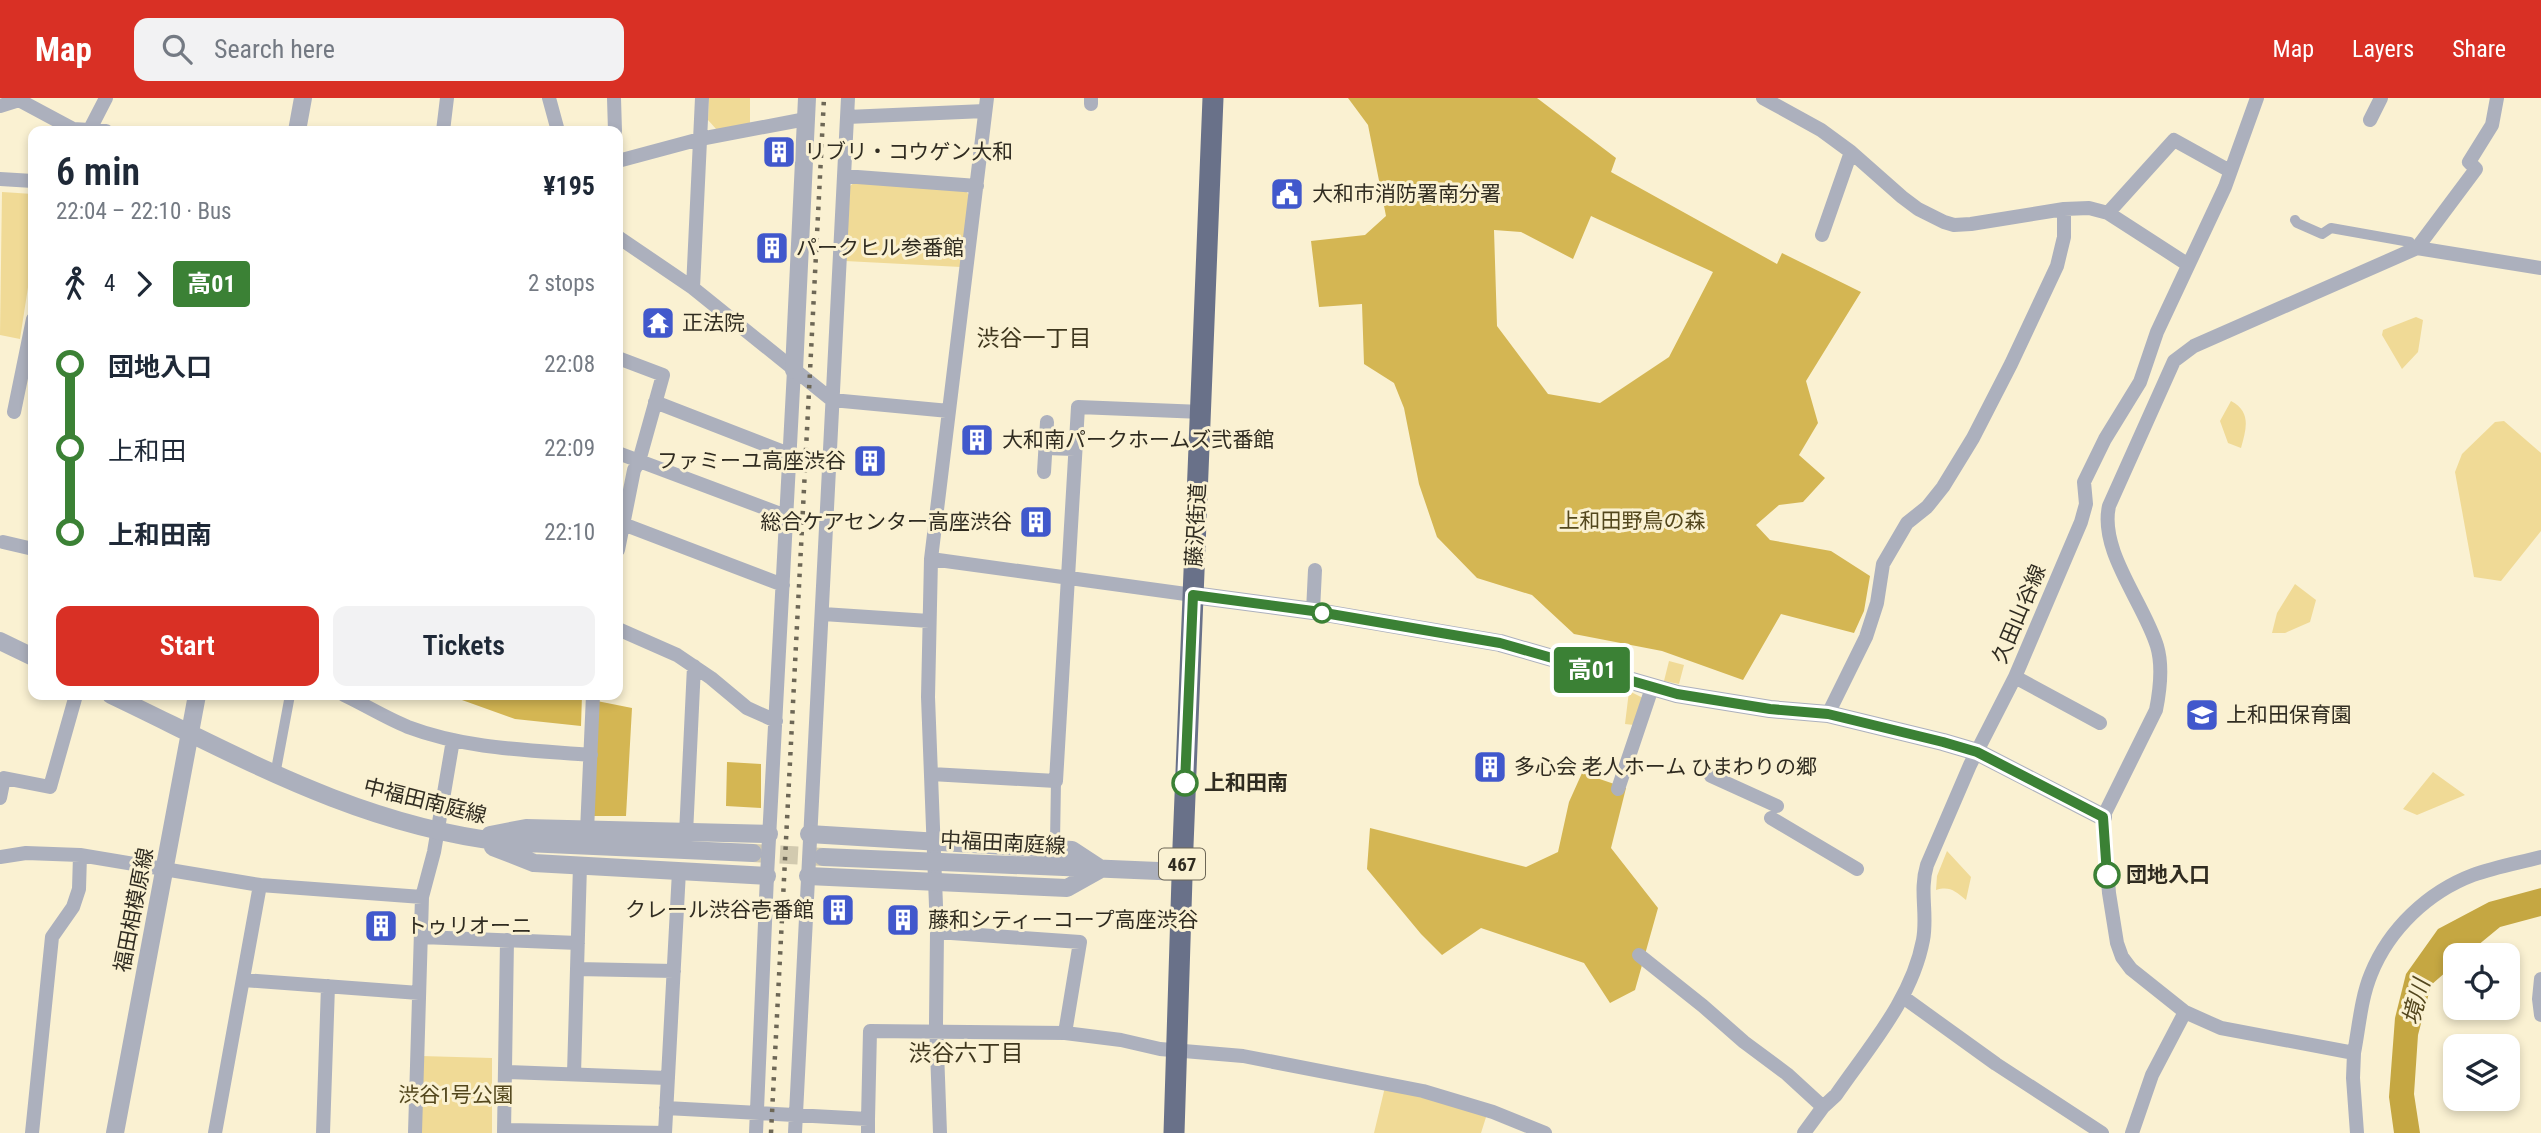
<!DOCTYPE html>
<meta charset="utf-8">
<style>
:root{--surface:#fff;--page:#f2f2f3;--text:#1f2937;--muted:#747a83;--accent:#d93025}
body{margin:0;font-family:"Roboto Condensed","Noto Sans JP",sans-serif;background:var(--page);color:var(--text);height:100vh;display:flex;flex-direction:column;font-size:26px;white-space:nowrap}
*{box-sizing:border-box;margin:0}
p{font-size:23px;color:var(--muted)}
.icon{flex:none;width:38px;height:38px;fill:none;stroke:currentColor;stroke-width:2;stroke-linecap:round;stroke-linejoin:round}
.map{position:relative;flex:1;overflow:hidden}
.details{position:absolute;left:28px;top:28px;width:595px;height:574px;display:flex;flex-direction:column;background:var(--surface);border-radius:14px;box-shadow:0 4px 10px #0003}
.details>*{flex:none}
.badge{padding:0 14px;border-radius:5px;font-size:24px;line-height:46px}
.controls{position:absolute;left:2443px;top:845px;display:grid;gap:14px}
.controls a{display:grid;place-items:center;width:77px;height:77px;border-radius:14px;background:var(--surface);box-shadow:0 4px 10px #0003;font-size:35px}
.map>.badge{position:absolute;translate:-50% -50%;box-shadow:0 0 0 4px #fff}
.legs{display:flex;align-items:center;gap:10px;height:77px;padding:0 28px;font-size:23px}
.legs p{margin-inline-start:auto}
.headline{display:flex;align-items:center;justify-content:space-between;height:119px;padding:0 28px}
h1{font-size:38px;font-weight:600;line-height:52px}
.primary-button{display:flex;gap:14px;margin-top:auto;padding:14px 28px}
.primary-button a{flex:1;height:80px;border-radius:14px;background:var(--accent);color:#fff;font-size:28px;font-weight:600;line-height:80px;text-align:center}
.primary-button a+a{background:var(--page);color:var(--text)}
ul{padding:0 28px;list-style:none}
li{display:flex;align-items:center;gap:24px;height:84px;font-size:26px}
li i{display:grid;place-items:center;width:10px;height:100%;margin:0 9px;background:currentColor}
li i::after{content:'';width:18px;height:18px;margin:-9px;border:5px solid;border-radius:50%;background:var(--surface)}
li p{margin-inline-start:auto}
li:first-child i{background:linear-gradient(#0000 50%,currentColor 0)}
li:last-child i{background:linear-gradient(currentColor 50%,#0000 0)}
header{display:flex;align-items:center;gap:42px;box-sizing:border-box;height:98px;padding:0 35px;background:var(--accent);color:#fff}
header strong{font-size:33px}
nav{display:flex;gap:38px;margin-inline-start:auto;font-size:24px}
.search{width:490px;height:63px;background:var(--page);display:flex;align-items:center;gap:18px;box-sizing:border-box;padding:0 24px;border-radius:14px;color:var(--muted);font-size:26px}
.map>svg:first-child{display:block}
.green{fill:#f0da96}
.forest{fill:#d4b653;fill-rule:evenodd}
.water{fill:#c5a742}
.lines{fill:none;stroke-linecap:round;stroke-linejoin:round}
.tertiary-tunnel{stroke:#d2caaf;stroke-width:18;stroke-dasharray:18 9;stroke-linecap:butt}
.pedestrian{stroke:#acb0bd;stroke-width:10}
.minor{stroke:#acb0bd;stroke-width:14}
.tertiary{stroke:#acb0bd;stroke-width:18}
.trunk{stroke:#697189;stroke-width:21}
.rail{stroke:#6d6756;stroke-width:4.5;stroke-dasharray:3.5 7;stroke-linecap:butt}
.line-1-casing{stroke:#fff;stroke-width:16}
.line-1{stroke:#3b8135;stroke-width:10}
.stop-1-dot{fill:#fff;stroke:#3b8135;stroke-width:3.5}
.labels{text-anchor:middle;stroke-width:6;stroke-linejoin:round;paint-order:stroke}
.shield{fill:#faf1d2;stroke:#6d6756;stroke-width:2}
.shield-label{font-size:19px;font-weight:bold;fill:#302c21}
.poi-label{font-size:21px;fill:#302c21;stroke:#faf1d2;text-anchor:start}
.park-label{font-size:21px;fill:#53471d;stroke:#faf1d2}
.street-label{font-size:21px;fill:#302c21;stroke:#faf1d2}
.stop-label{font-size:21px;font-weight:bold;fill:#302c21;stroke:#faf1d2;text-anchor:start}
.neighbourhood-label{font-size:23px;fill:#3f371e;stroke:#faf1d2}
.water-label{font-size:23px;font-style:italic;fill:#53461d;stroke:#faf1d2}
</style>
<header>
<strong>Map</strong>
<div class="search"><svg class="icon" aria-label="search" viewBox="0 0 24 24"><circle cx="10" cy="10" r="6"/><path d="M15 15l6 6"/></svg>Search here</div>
<nav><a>Map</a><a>Layers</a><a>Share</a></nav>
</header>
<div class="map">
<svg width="2541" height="1035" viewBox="0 0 2541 1035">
<rect width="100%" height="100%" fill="#faf1d2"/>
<!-- green -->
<path class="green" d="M709,0H750V27L717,32L708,22Z
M855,84L965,92L969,97L961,169L845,163L850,88Z
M2,94L33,96V157L20,241L0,237Z
M2416,219L2423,222L2418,254L2402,271L2382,237L2383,232Z
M2231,303C2252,314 2246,332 2241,350L2228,345L2220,323Z
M2504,323L2541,355V433L2501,483L2474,479L2455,374L2462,356L2495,324Z
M2295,486L2316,502L2310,524L2285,535H2272L2277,515Z
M1669,563L1684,567L1679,586L1664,583Z
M1629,593L1645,601L1634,627L1625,626Z
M2433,674L2465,697L2417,717L2403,711Z
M1947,753L1971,779L1966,802C1955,793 1950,788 1936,792L1937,778Z
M421,958L492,960V1035H419Z
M1385,989L1487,1016L1481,1035H1374Z"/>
<!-- forest -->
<path class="forest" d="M1348,0H1537L1616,60L1611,74L1777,166L1782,155L1861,194L1806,283L1818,325L1799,357L1825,380L1803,404L1779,407L1756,427L1770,442L1831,453L1870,478L1864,513L1854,535L1781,516L1743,582L1662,553L1574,536L1532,497L1477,480L1437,439L1419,386L1404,310L1394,285L1364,266L1362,206L1319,209L1311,143L1365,137L1386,118L1368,27ZM1591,118L1713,174L1669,259L1600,305L1548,296L1497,228L1494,132L1521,134L1573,161Z
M448,597H582L581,628L515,621Z
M597,603L632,610L626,718H594Z
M727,664L761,666V710L726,708Z
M1582,675L1626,690L1611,750L1658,810L1635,892L1610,905L1584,865L1481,830L1442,857L1421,836L1367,771L1370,730L1526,769L1558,754L1569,704Z"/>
<!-- water -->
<path class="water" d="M2541,790V818L2500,829L2466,857L2455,858V866L2431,887L2418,937L2414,996L2420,1035H2394L2389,999L2395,920L2406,876L2438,831L2489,804Z"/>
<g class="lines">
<!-- tertiary-tunnel -->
<path class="tertiary-tunnel" d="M753,755L823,759"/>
<!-- pedestrian -->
<path class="pedestrian" d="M2295,122L2297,125L2322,136L2331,130L2410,144
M275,677L290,597
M1055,744L1056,683"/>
<!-- minor -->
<path class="minor" d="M549,0L558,33
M614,0L615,33
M1763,0L1821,32L1851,54L1902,99L1918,111L1944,124L1954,127L1971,126L2064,111L2089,110L2108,115L2187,166
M1091,6V0
M0,8L19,2L73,31L106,33
M847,19L985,13
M2370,22L2381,0
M89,33L106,0
M443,33L447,0
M618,63L700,41L806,21
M844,78L977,88
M0,81L33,83
M2108,115L2174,42L2230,73
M1822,137L1851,54
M618,139L693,190L832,302L949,313
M2417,150L2476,71L2469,64L2492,27L2497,0
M2541,170L2417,150L2194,248L2174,263L2109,408C2099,453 2144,505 2157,548C2163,568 2160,592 2156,612L2103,719L2109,795L2117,845L2122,859L2131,871L2185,914L2221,930L2354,955C2359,929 2361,900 2371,876C2389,831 2428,794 2473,777C2495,769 2518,765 2541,759
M693,190L702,0
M618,260L663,277L639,363L634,372L618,452
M655,304L789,356
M14,314L33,221
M1045,350L1075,351
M618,355L786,418
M1044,374L1047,324
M623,426L783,487
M3,444L33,451
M931,461L1193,497
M1313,513L1315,472
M823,516L929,523
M618,531L677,557L711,580L747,610L776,623
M2015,579L2100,625
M344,597C365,607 386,620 408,629C466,651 529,652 591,657
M1828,616L1866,539L1877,505L1883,466L1907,425L1927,409L1943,389L1973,340L2011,266L2057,168L2064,139V111
M931,676L1056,683L1078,309L1202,314
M1711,678L1777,708
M1618,691L1652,590
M0,700L4,680L50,689L76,597
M1771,720L1857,771
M587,733L593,597
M686,736L694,568
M0,759L26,755L80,757L260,787L422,799
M937,834L1080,844L1065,935
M421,839L578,845
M1639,857L1703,908L1744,944L1787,976L1823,1009
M577,871L674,873
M2541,881L2539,901L2541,917
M243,882L419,895
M1903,899L1996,966L2102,1035
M2354,955L2353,980L2357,1035
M505,974L668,980
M574,976L580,767
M666,1010L868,1021V1035
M868,1021L870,933L1065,935L1121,942L1160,951L1243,958L1423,993L1493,1014L1545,1035
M504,1032L665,1035
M32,1035L52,839L73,809L79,791L80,757
M215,1035L260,787
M323,1035L328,888
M415,1035L422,799L434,754L453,642
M504,1035L507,842
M665,1035L679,773
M756,1035L767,778L794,272
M795,1035L848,0
M940,1035L936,925L937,834L928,599L931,461L987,0
M1804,1035L1823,1009L1836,997C1869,949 1912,901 1923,842C1928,816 1919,793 1927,767L1970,667L2015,579L2081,424L2086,406L2084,384L2105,341L2140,284L2157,234L2225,89L2257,0
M2132,1035L2152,977L2185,914"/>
<!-- tertiary -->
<path class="tertiary" d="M297,33L303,0
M794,272L807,0
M1193,497L1313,513L1500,545L1677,596L1770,611L1828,616L1943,644L1977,654L2103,719
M0,543L33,559
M111,597C241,659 358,727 504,744L753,755
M809,736L1072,752L1101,771
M490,737L526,730L769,736
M493,749L534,765L767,778
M823,759L1182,774
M808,778L1067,790L1101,771
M115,1035L197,597"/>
<!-- trunk -->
<path class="trunk" d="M1174,1035L1183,748L1213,0"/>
<!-- rail -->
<path class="rail" d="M771,1035L824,0"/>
</g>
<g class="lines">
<defs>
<path id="line-1" d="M1185,685L1193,497L1313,513L1500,545L1677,596L1770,611L1828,616L1943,644L1977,654L2103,719L2107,777"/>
</defs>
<!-- line-1 casing -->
<use href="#line-1" class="line-1-casing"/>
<!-- line-1 -->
<use href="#line-1" class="line-1"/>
</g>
<!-- icons -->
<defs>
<symbol id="building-square" viewBox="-11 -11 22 22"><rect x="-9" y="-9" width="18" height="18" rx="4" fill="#4158cc" stroke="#faf1d2"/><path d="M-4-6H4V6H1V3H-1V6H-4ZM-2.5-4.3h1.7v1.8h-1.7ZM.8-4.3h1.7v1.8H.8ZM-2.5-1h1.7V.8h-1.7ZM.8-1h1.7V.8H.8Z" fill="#fff"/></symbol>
<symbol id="civic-square" viewBox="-11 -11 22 22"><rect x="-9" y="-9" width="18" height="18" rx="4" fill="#4158cc" stroke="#faf1d2"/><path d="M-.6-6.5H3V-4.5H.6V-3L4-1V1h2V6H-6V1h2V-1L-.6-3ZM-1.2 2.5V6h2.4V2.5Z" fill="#fff"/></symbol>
<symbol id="temple-square" viewBox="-11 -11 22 22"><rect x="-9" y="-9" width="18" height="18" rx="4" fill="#4158cc" stroke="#faf1d2"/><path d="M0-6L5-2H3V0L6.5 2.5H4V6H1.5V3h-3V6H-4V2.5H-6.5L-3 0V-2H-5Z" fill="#fff"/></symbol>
<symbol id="school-square" viewBox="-11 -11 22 22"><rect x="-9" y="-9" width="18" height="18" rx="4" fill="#4158cc" stroke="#faf1d2"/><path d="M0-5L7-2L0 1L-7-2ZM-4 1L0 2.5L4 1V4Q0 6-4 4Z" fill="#fff"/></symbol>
</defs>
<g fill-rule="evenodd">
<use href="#building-square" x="760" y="35" width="38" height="38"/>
<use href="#civic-square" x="1268" y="77" width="38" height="38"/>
<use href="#building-square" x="753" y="131" width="38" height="38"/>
<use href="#temple-square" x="639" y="206" width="38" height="38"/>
<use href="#building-square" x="958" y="323" width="38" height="38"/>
<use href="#building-square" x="851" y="344" width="38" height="38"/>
<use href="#building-square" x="1017" y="405" width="38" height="38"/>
<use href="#school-square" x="2183" y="598" width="38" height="38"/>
<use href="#building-square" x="1471" y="650" width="38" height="38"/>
<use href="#building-square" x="819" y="793" width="38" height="38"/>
<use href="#building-square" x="884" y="803" width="38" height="38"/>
<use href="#building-square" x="362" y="809" width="38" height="38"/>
</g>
<!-- markers -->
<g class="stop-1-dot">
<circle cx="1322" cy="515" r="9"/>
<circle cx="1185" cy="685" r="12"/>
<circle cx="2107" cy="777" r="12"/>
</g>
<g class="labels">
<!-- shield labels -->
<rect class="shield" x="1159" y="750.5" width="46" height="31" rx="5"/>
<g class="shield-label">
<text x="1182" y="773">467</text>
</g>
<!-- poi labels -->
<g class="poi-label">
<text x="804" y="61">リブリ・コウゲン大和</text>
<text x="1312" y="103">大和市消防署南分署</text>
<text x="796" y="157">パークヒル参番館</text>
<text x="682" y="232">正法院</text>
<text x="1002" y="349">大和南パークホームズ弐番館</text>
<text x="846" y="370" text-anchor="end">ファミーユ高座渋谷</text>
<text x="1012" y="431" text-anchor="end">総合ケアセンター高座渋谷</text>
<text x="2226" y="624">上和田保育園</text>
<text x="1514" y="676">多心会 老人ホーム ひまわりの郷</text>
<text x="814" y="819" text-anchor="end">クレール渋谷壱番館</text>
<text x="928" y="829">藤和シティーコープ高座渋谷</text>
<text x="406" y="835">トゥリオーニ</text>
</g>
<!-- park labels -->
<g class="park-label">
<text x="1632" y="430">上和田野鳥の森</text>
<text x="456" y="1004">渋谷1号公園</text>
</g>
<!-- street labels -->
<g class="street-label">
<text transform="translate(1196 427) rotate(-87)" y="7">藤沢街道</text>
<text transform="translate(2019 516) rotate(-67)" y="7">久田山谷線</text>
<text transform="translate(425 703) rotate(14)" y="7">中福田南庭線</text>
<text transform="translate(1003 745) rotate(3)" y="7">中福田南庭線</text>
<text transform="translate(134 812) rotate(-79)" y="7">福田相模原線</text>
</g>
<!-- stop labels -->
<g class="stop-label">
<text x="1204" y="692">上和田南</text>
<text x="2126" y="784">団地入口</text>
</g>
<!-- neighbourhood labels -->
<g class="neighbourhood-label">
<text x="1034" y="248">渋谷一丁目</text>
<text x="966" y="963">渋谷六丁目</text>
</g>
<!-- water labels -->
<g class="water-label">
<text transform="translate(2416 904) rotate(-75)" y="8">境川</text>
</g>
</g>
</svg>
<div class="controls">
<a><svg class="icon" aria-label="locate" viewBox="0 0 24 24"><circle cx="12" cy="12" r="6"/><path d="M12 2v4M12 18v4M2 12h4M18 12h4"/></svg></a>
<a><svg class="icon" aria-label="layers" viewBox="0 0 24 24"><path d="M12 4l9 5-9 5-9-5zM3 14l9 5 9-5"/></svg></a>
</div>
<b class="badge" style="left:1592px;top:572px;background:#3b8135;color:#fff">高01</b>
<section class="details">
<div class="headline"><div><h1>6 min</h1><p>22:04 – 22:10 · Bus</p></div><b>¥195</b></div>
<div class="legs"><svg class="icon" aria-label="walk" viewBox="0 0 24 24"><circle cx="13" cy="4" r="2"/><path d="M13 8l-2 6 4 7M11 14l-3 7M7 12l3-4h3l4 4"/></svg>4<svg class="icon" aria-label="forward" viewBox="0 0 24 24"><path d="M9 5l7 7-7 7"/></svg><b class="badge" style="background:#3b8135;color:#fff">高01</b><p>2 stops</p></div>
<ul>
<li><i style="color:#3b8135"></i><b>団地入口</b><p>22:08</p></li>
<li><i style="color:#3b8135"></i><span>上和田</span><p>22:09</p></li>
<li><i style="color:#3b8135"></i><b>上和田南</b><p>22:10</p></li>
</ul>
<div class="primary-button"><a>Start</a><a>Tickets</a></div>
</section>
</div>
